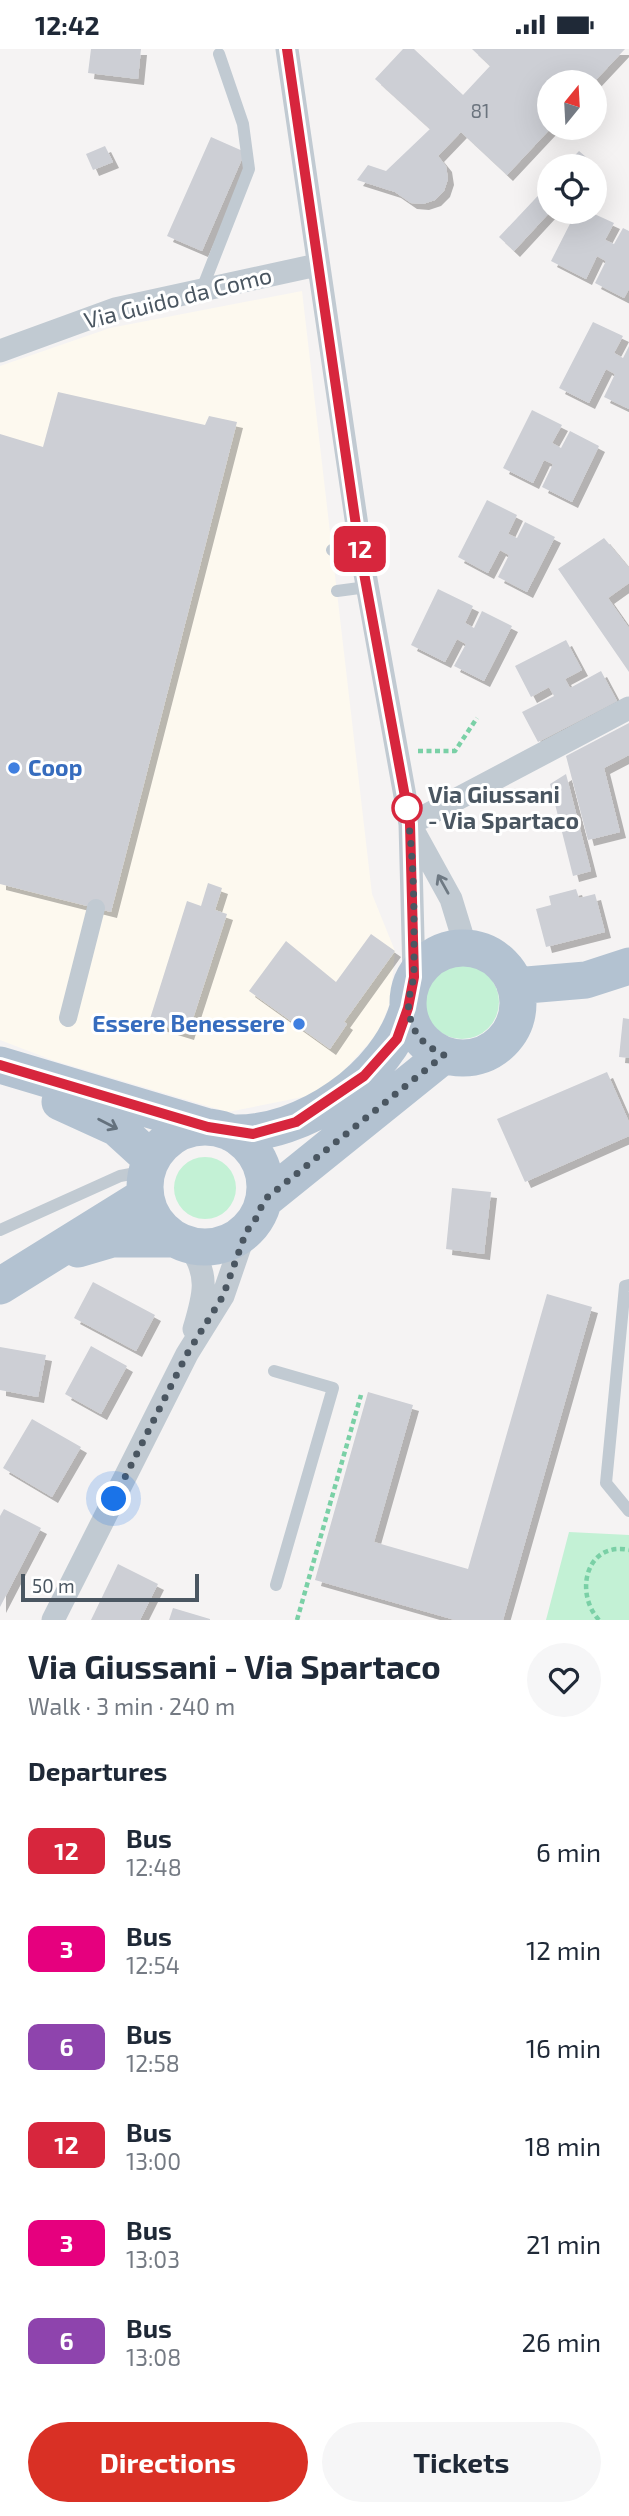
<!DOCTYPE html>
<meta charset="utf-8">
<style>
:root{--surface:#fff;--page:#f6f6f7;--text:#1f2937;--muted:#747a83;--accent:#d93025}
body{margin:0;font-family:"Exo 2",sans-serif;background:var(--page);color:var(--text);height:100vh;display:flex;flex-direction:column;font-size:26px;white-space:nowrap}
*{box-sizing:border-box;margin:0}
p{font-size:23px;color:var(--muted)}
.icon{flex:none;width:38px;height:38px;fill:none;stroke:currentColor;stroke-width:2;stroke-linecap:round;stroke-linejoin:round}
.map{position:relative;height:1571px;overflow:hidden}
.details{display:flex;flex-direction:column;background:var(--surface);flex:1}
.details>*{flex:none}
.badge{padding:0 14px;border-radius:10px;font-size:24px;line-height:46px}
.needle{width:46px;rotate:18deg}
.buttons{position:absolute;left:537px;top:21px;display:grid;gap:14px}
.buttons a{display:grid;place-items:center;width:70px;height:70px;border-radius:50%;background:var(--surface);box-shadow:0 7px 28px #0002;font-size:35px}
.scale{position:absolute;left:21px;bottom:18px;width:178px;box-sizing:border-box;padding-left:7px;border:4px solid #4a5661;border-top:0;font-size:19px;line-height:24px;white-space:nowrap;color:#4a5661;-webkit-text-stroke:5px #fff;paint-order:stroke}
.you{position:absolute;width:35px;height:35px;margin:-18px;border:5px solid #fff;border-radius:50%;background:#1a73e8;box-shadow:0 0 0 10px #1a73e833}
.map>.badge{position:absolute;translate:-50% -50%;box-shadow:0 0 0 4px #fff}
h2{padding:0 28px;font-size:26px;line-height:63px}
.round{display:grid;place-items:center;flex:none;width:74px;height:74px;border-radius:37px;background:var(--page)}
.headline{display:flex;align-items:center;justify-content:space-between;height:119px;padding:0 28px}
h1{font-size:33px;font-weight:700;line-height:52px}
.button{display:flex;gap:14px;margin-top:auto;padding:14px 28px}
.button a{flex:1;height:80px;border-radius:42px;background:var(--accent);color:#fff;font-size:28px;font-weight:700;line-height:80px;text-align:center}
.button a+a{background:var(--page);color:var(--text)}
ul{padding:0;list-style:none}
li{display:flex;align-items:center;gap:21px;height:98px;padding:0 28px}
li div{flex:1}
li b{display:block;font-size:26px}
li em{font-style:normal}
li .badge{min-width:77px;font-weight:700;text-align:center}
.status{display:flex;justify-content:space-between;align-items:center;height:49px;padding:0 35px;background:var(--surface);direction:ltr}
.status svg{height:19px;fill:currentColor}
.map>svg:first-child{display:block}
.commercial{fill:#fdf9ef}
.green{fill:#c3f1d5}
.building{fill:#cdcfd5;filter:url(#shadow)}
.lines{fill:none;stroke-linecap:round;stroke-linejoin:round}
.path{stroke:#7ad0a6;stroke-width:4.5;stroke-dasharray:5 3.5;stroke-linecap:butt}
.service{stroke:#c1cad2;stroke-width:12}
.pedestrian{stroke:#c1cad2;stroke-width:18}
.minor{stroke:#c1cad2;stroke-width:23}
.primary{stroke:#b3c2d1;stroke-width:37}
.oneway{stroke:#6e7983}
.oneway2{stroke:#64717d}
.line-casing{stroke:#fff;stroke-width:16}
.line{stroke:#d7263d;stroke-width:10}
.walk{stroke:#4a5661;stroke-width:7;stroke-dasharray:0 12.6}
.shop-dot{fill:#3f7fe0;stroke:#fff;stroke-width:2.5}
.stop-dot{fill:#fff;stroke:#d7263d;stroke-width:3.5}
.labels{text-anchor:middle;stroke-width:6;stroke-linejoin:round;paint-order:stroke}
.number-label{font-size:19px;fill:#6b747e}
.street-label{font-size:23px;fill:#4a5661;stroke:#fff}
.shop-label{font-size:23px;font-weight:bold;fill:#366cbe;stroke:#fff;text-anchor:start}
.stop-label{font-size:23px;font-weight:bold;fill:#4a5661;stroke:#fff;text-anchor:start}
</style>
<div class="status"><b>12:42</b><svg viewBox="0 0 49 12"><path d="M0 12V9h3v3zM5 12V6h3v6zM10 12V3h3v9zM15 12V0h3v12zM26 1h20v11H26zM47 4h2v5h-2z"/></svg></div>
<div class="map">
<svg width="629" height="1571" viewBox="0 0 629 1571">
<defs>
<filter id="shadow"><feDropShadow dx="6" dy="6" stdDeviation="0" flood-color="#0004"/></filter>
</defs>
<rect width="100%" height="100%" fill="#f5f3f3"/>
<!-- commercial -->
<path class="commercial" d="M302,242L372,845L395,902L390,954L378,984L336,1030L308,1047L228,1063L52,1011L0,991V317L110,279Z"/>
<!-- green -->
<path class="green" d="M425 953a37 37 0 1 1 74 0a37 37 0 1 1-74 0Z
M174 1139a31 31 0 1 1 62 0a31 31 0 1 1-62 0Z
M569,1483L629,1486V1571H546Z"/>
<!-- building -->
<path class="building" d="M91,0H141L138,30L88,24Z
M403,0H414L463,46L490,17L472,0H625L594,33H550L551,79L507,126L461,83L438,107L446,117L448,130L444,142L435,151L423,155L411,154L395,143L357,131L368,116L386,122L430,80L375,30Z
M211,88L245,103L202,202L167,187Z
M105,97L113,113L93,121L86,105Z
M579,102L594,115L565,117Z
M550,134V163L514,202L499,188Z
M576,163H590L614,174L605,191L614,195L623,179L629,182V240L624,249L595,234L606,212L597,207L586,230L551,212Z
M593,273L623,287L614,304L623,309L629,297V360L604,348L615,325L606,320L589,354L559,339Z
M58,343L205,376L209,367L237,373L111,863L0,835V385L43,398Z
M532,361L562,376L552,394L561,399L570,382L599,397L572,453L542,438L553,415L544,411L533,434L503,419Z
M487,451L517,466L508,485L517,489L525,473L555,488L527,543L498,528L509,506L500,501L488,524L458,508Z
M604,489L629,519V534L608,549L629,579V623L558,520Z
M438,540L473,557L465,574L474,579L482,562L512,577L484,632L454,617L466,595L457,590L445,613L411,596Z
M566,591L582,621L565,630L570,639L601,622L617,652L538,693L522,663L554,647L549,638L531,648L515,617Z
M629,674V706L604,719L620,783L588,791L566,707Z
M566,725L591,822L573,827L550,735Z
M208,834L222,839L215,861L227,865L188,985L149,973L187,852L201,857Z
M576,840L579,849L595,845L605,883L546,898L536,860L551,856L549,847Z
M371,885L395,902L344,973L347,975L330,1000L249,942L286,892L336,933Z
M623,969L629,970V1009L619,1008Z
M607,1023L629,1073V1087L525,1133L497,1070Z
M452,1139L491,1143L484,1205L446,1200Z
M93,1233L155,1266L136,1302L74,1269Z
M547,1245L592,1258L503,1571H455L315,1531L368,1343L413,1356L374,1493L468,1520Z
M91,1297L127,1317L101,1365L65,1345Z
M0,1298L46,1306L38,1348L0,1341Z
M32,1370L81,1398L52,1448L3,1419Z
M4,1460L41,1479L0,1558V1467Z
M118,1515L158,1535L140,1571H91Z
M173,1559L210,1570V1571H169Z"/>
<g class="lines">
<!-- path -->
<path class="path" d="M418,702H455L477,669
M297,1571L361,1346
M599,1571C574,1544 586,1492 629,1501"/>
<!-- service -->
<path class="service" d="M202,240L249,120L243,75L219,5
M332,501L360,497
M337,542L367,538
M0,1181L120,1127L147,1122
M629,1236L625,1237L606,1434L629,1462
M274,1322L333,1339L276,1536"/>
<!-- pedestrian -->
<path class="pedestrian" d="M68,969L96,859"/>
<!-- minor -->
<path class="minor" d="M287,0L360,497L410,775L414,927
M0,302L115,260L317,216
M410,775L629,659
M413,781L451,850L466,899
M187,1195C211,1224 204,1247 194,1280
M53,1571L187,1305L223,1247L245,1183"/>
<!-- primary -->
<path class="primary" d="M408 954a55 55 0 1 1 110 0a55 55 0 1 1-110 0Z
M515,937L586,931L629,917
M0,1016L208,1078
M60,1053L117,1079L151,1110
M145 1138a60 60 0 1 1 120 0a60 60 0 1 1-120 0Z
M231,1084C303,1087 388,1028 408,959
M264,1151L444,1006
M78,1200L112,1190H174
M0,1237L145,1147"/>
</g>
<!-- one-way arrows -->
<defs><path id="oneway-shaft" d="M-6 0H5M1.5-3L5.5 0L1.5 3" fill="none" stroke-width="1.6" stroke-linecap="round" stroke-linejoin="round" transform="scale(1.75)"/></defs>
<use class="oneway" href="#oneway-shaft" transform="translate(443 835) rotate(-119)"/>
<use class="oneway2" href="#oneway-shaft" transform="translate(108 1075) rotate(27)"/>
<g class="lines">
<defs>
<path id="line" d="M0,1016L208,1078L253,1085L296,1073L364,1027L397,990L408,959L414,928L410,775L359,497L287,0"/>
</defs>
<!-- line casing -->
<use href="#line" class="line-casing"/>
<!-- line -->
<use href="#line" class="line"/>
<!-- walk -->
<path class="walk" d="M114,1450L187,1305L223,1247L246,1183L257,1168L264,1151L444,1006C427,998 414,987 410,968C405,950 414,938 414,921C414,864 415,806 405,750L407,759"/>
</g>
<!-- markers -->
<g class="shop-dot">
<circle cx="14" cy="719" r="7"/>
<circle cx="299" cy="975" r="7"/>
</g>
<circle class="stop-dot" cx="407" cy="759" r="14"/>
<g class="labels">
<!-- number labels -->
<g class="number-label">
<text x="480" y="69">81</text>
</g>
<!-- street labels -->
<g class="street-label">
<text transform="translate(178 249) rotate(-14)" y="8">Via Guido da Como</text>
</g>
<!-- shop labels -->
<g class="shop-label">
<text x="28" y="727">Coop</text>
<text x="285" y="983" text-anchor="end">Essere Benessere</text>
</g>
<!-- stop labels -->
<g class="stop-label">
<text x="428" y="754">Via Giussani<tspan x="428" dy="26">- Via Spartaco</tspan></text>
</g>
</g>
</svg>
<div class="buttons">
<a><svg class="needle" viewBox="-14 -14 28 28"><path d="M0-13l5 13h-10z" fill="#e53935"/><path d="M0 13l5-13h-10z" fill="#747a83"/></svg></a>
<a><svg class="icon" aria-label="locate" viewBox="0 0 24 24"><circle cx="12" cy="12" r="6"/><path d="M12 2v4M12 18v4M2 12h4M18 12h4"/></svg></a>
</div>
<div class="scale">50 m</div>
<div class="you" style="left:114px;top:1450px"></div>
<b class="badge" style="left:360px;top:500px;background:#d7263d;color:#fff">12</b>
</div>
<section class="details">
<div class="headline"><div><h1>Via Giussani - Via Spartaco</h1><p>Walk · 3 min · 240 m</p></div><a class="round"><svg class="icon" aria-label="heart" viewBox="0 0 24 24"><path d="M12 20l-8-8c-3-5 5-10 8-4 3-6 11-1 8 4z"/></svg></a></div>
<h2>Departures</h2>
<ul>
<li><span class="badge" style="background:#d7263d;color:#fff">12</span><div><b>Bus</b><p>12:48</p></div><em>6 min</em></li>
<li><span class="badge" style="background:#e6007e;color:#fff">3</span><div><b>Bus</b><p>12:54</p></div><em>12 min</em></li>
<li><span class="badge" style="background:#8e44ad;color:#fff">6</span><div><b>Bus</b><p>12:58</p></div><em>16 min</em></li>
<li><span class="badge" style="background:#d7263d;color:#fff">12</span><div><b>Bus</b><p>13:00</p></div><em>18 min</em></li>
<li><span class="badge" style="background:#e6007e;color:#fff">3</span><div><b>Bus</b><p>13:03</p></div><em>21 min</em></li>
<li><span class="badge" style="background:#8e44ad;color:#fff">6</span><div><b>Bus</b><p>13:08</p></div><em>26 min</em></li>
</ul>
<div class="button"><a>Directions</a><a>Tickets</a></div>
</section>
